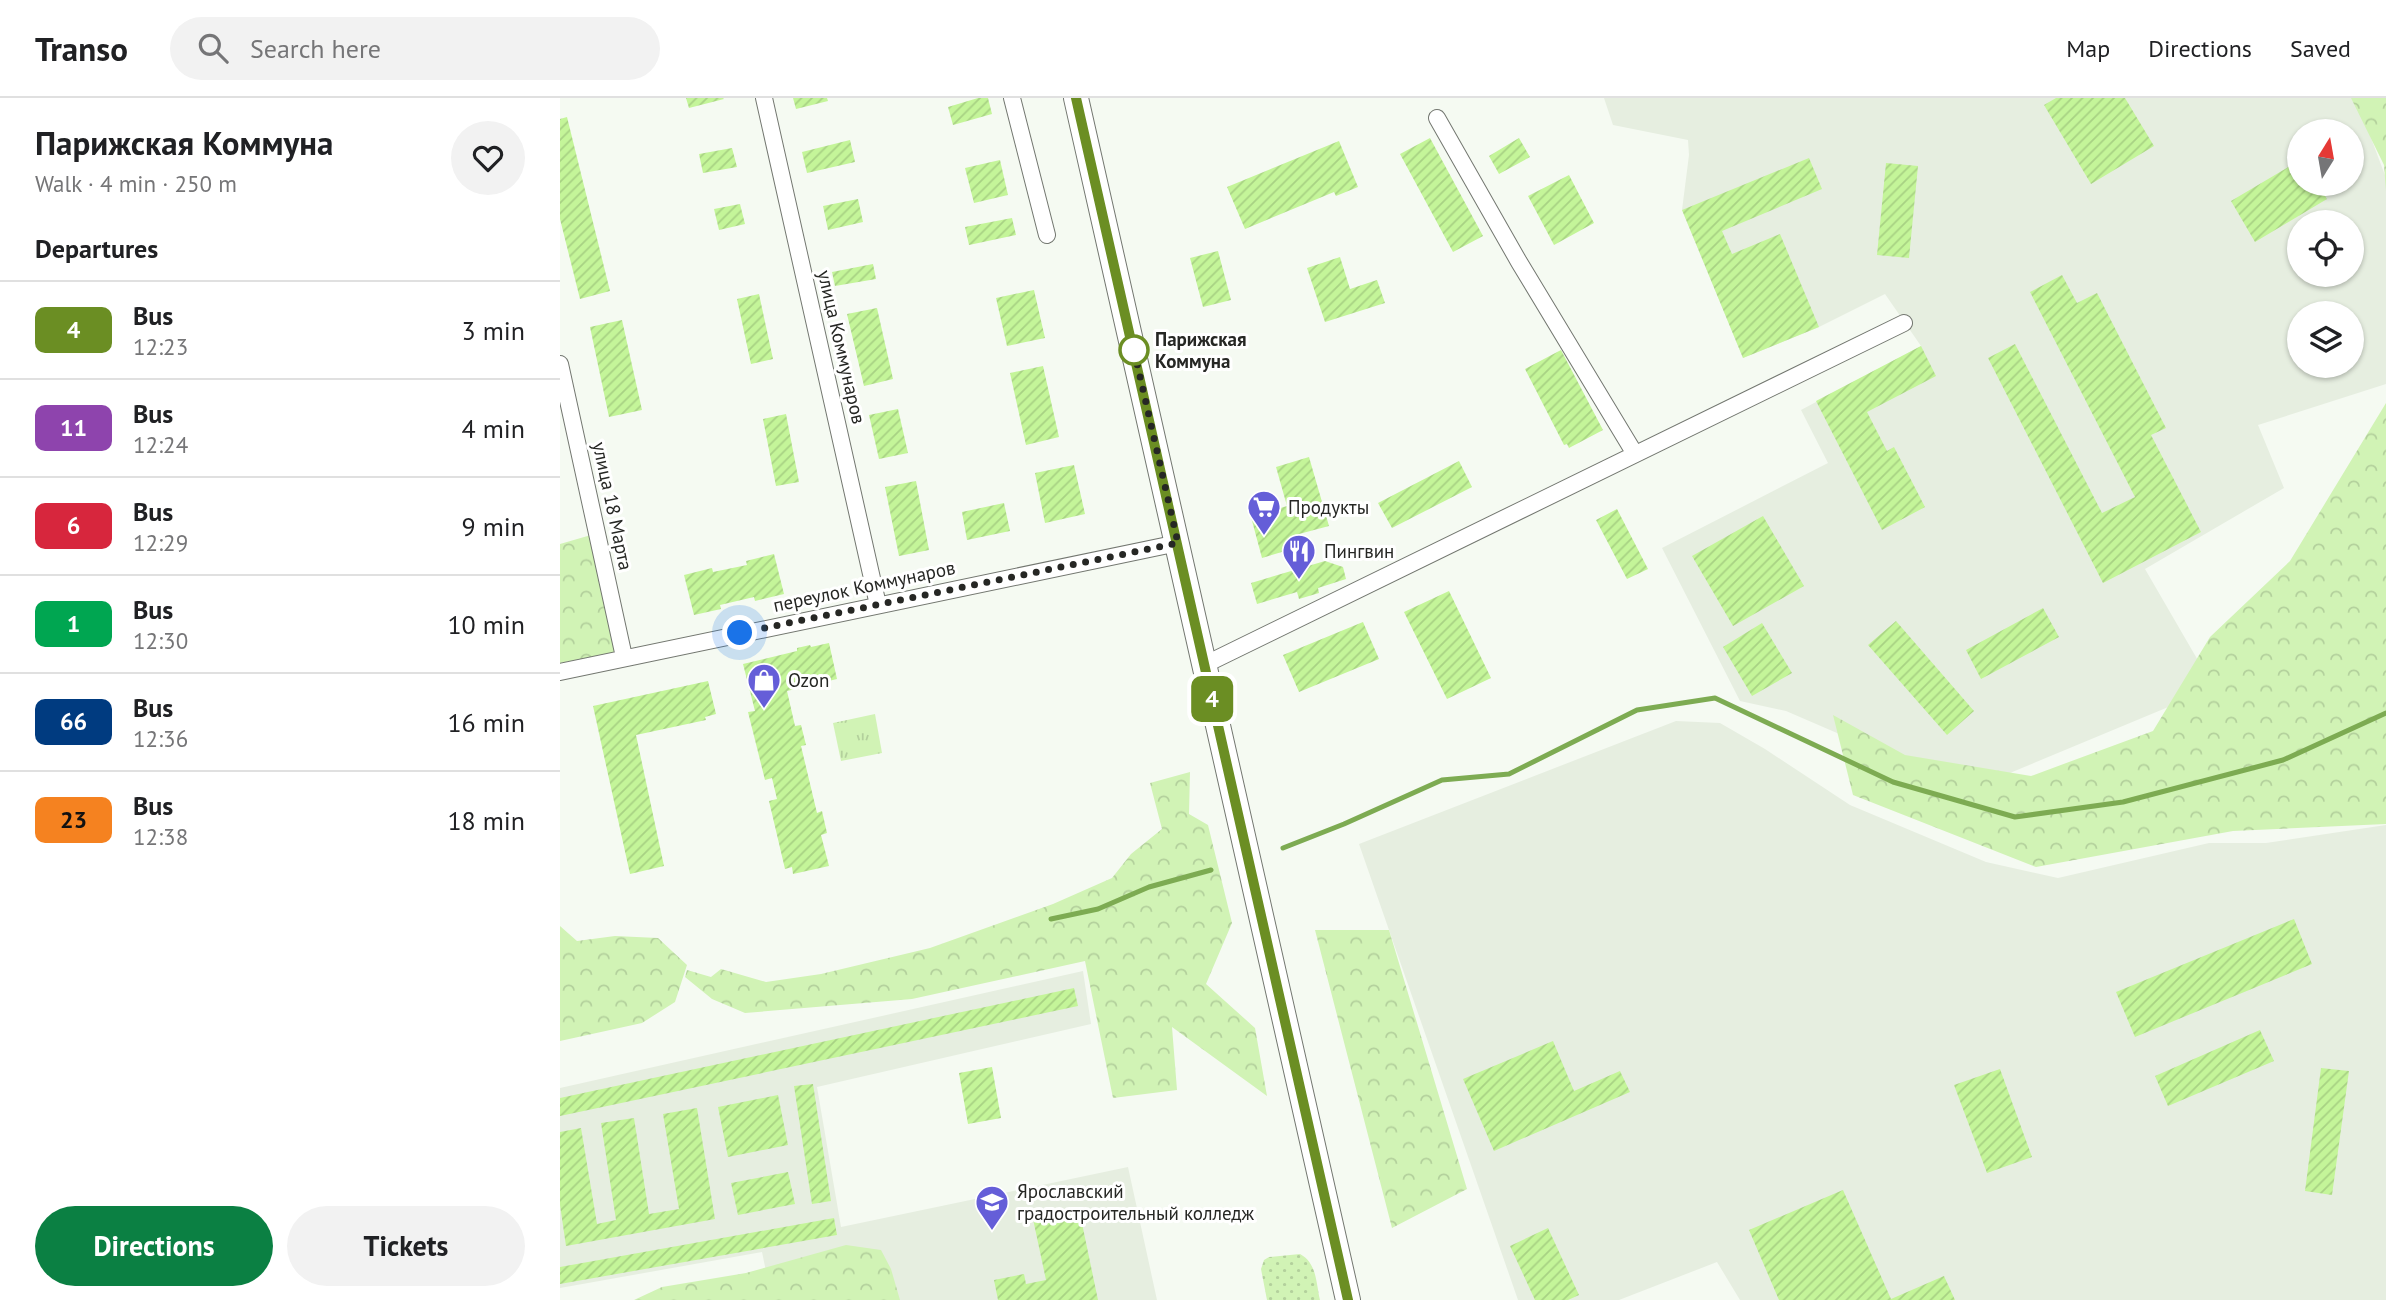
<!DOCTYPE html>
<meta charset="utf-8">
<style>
:root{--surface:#fff;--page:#f2f2f2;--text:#202124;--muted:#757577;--line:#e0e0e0;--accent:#0b8043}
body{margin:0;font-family:"PT Sans",sans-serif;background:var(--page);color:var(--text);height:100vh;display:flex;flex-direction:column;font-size:26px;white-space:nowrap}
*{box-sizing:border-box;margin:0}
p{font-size:23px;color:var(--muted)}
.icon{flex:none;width:38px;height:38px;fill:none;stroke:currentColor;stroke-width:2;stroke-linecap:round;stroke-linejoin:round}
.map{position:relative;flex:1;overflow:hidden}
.panel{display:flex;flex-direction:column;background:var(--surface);width:560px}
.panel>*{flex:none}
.badge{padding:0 14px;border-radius:10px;font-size:24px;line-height:46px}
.needle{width:46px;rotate:11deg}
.controls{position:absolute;left:1727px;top:21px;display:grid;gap:14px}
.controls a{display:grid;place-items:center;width:77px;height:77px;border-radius:50%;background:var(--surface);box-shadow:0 2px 5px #0004;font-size:35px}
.you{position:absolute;width:35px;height:35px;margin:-18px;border:5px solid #fff;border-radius:50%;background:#1a73e8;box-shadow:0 0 0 10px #1a73e833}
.map>.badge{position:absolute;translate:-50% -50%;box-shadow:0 0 0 4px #fff}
h2{padding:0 35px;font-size:26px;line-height:63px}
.round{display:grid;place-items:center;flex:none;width:74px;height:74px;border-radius:37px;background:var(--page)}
.head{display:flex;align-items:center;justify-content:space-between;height:119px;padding:0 35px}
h1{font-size:33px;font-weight:600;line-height:52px}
.cta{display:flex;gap:14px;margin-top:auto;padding:14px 35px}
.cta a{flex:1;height:80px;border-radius:42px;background:var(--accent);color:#fff;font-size:28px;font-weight:600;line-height:80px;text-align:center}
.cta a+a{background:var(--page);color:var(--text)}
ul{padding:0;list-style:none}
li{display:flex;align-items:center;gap:21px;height:98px;padding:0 35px;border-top:2px solid var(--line)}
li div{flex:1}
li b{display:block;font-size:26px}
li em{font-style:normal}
li .badge{min-width:77px;font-weight:700;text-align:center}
header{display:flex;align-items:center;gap:42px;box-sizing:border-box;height:98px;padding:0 35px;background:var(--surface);border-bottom:2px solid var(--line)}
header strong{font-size:33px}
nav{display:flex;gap:38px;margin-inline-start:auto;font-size:24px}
.search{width:490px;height:63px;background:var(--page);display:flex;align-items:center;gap:18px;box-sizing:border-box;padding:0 24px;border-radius:38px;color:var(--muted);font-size:26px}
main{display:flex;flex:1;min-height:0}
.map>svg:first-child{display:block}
.built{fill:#e6eee0;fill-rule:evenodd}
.grass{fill:url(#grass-dots)}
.forest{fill:url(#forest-crowns)}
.park{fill:url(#park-tufts)}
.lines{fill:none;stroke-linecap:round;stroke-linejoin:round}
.stream{stroke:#7dab52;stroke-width:5}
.building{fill:url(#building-hatch)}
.minor-casing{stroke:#737770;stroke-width:18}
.primary-casing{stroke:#737770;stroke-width:26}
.minor{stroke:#fff;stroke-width:16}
.primary{stroke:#fff;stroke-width:24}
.line-casing{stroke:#fff;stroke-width:16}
.line{stroke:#6b8e23;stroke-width:10}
.walk{stroke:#262724;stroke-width:7;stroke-dasharray:0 12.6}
.stop-dot{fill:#fff;stroke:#6b8e23;stroke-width:3.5}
.labels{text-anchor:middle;stroke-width:6;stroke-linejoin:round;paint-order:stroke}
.stop-label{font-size:19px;font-weight:bold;fill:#262724;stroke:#fff;text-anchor:start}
.street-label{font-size:19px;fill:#262724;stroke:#fff}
.poi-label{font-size:19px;fill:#262724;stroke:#fff;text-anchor:start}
</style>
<header>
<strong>Transo</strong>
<div class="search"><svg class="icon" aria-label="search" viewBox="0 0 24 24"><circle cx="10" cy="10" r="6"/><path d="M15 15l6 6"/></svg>Search here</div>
<nav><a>Map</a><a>Directions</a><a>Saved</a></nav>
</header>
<main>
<section class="panel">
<div class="head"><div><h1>Парижская Коммуна</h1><p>Walk · 4 min · 250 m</p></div><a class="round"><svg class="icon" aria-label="heart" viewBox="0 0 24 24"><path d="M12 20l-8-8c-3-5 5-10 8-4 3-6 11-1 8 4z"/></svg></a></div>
<h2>Departures</h2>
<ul>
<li><span class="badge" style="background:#6b8e23;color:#fff">4</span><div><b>Bus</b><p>12:23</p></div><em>3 min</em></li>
<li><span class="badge" style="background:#8e44ad;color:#fff">11</span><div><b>Bus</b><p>12:24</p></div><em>4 min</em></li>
<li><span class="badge" style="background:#d7263d;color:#fff">6</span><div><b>Bus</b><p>12:29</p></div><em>9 min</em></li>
<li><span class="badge" style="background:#00a651;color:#fff">1</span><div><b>Bus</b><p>12:30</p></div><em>10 min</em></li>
<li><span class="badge" style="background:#003b80;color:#fff">66</span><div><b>Bus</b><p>12:36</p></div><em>16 min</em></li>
<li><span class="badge" style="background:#f58220;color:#111">23</span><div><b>Bus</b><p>12:38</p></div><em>18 min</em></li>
</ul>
<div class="cta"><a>Directions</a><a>Tickets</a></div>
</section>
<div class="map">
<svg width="1826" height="1202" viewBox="0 0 1826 1202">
<defs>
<pattern id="grass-dots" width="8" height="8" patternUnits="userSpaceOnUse" patternTransform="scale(1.75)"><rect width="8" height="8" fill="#d1f3b5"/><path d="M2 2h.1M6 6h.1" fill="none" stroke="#b3d09c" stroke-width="1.8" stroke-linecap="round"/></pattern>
<pattern id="forest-crowns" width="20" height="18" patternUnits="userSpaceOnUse" patternTransform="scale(1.75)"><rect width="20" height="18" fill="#d1f3b5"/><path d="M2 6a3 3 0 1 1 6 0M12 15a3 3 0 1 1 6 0" fill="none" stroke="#b3d09c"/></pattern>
<pattern id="park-tufts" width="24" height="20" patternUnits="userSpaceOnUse" patternTransform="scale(1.75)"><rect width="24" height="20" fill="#d1f3b5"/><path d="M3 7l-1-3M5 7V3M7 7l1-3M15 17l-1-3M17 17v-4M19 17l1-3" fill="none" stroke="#b3d09c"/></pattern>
<pattern id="building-hatch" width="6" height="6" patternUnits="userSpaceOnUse" patternTransform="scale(1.75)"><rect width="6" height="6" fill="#c4f599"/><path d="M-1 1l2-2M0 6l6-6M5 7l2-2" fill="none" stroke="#a8d284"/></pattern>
</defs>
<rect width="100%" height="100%" fill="#f5faf2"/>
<!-- built -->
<path class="built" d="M1044,0H1796L1826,80V286L1698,327L1724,390L1585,471L1654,590L1409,692L1226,613L1180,603L1102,450L1268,365L1241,312L1361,248L1325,196L1259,229L1183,260L1122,112L1129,57L1128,42L1053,27ZM1740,33H1792V86H1740ZM1740,124H1792V177H1740ZM1740,215H1792V268H1740Z
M1116,623L1160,625L1205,651L1290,707L1426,764L1498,780L1649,745H1706L1826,727V1202H1180L1157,1164L1059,1202H958L799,746Z
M523,873L531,926L257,989L281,1129L568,1069L597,1202H212L202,1154L0,1190V990Z"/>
<!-- grass -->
<path class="grass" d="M740,1156C757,1165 756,1185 760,1202H707L701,1171L704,1162L709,1159Z"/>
<!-- forest -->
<path class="forest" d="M1791,0H1826V93L1824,67Z
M1826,305V726L1673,733L1476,769L1293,697L1273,617L1345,657L1471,678L1593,633L1650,539L1730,463Z
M31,437L58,554L0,565V446Z
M630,674L629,716L648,727L672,825L646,886L695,930L707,998L612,929L617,992L553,1000L525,863L352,901L185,915L152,901L125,879L127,872L151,879L161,871L206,884L261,876L370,850L493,806L552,780L571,756L602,731L590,685Z
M0,828L17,843L55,838L98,840L127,867L115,904L82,925L0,943Z
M755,832H829L907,1091L832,1130Z
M286,1147L321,1152L331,1171L340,1202H74L102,1189L186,1175Z"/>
<!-- park -->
<path class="park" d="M315,616L322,655L281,663L273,625Z"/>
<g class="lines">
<!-- stream -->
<path class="stream" d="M723,750L784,726L882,682L949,676L1077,612L1155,600L1333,684L1455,719L1563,704L1723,662L1826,615
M491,821L538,811L589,789L651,772"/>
</g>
<!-- building -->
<path class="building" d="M126,0H163L164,1L129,10Z
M233,0H267L268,3L236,11Z
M418,0H428L432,16L393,27L388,9Z
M1496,0H1565L1594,48L1531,86L1484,7Z
M7,19L50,193L20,201L0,121V21Z
M870,40L923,138L893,154L840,56Z
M959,40L970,59L939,76L929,58Z
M290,42L295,64L247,75L242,54Z
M779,43L798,89L776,98L774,94L685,131L667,89Z
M172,50L177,69L143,75L139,56Z
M1249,60L1262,91L1162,133L1172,156L1220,136L1259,229L1183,260L1122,112Z
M440,62L448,97L414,105L405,70Z
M1740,62V86H1758L1767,101L1695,144L1671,103Z
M1326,65L1358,68L1349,160L1317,157Z
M1009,77L1034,125L994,147L968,98Z
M298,101L303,124L268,132L263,108Z
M180,106L185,126L159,132L154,111Z
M452,120L456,137L409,147L405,129Z
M658,153L671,202L643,209L630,160Z
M780,159L790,191L817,182L825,205L765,224L747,170Z
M313,166L316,181L275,188L272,174Z
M1502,177L1517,205L1537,195L1606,330L1591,337L1641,434L1543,485L1428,260L1455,246L1542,415L1575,399L1470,194Z
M474,192L485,240L447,248L436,200Z
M199,196L213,261L191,266L177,201Z
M317,210L333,281L304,288L287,216Z
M62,222L82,312L49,319L30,229Z
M1361,248L1376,278L1307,314L1327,353L1334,349L1365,409L1322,432L1256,303Z
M1001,252L1043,332L1009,350L1007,346L1004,347L965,271Z
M483,268L499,339L466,347L450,275Z
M338,311L348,355L319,361L309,317Z
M226,316L239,384L216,388L203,321Z
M749,359L769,428L739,436L742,448L702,460L691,419L727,408L716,369Z
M899,363L912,389L832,430L818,405Z
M514,367L525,416L485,425L475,375Z
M356,383L369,452L339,458L325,389Z
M444,405L450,433L407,442L402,414Z
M1057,411L1088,471L1067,481L1036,422Z
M1203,418L1244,488L1173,528L1132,458Z
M214,456L224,496L195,503L194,499L160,507L161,511L134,517L124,477L152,470L153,474L187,467L186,463Z
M765,463L783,469L786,481L758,490L759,495L739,501L737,494L697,506L691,485Z
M889,493L931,580L887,601L844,514Z
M1483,510L1499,539L1421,581L1406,552Z
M1336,523L1414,613L1387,637L1308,547Z
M803,524L819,561L739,594L723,557Z
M1202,525L1232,575L1192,598L1163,549Z
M269,545L277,581L227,593L235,628L241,627L246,647L241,648L257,715L262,713L267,735L261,737L269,768L233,776L232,769L225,771L209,703L217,701L212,680L205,682L188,614L195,613L183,566L237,553V550L250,547L251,549Z
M148,583L156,616L145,619L146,622L76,637L104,768L70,776L33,608Z
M1734,821L1752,866L1575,939L1556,894Z
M514,890L518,908L0,1018V1000Z
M1700,932L1714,963L1608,1008L1595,978Z
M993,943L1014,993L1060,973L1070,994L934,1053L903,981Z
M432,969L441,1020L408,1026L399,975Z
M1761,970L1789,973L1772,1097L1745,1093Z
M1440,971L1472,1059L1427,1075L1394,987Z
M253,986L271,1103L252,1106L234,988Z
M218,997L228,1047L168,1059L158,1009Z
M137,1010L155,1121L6,1148L0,1107V1034L21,1030L37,1126L56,1122L41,1025L74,1020L89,1116L119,1111L103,1016Z
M228,1074L235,1106L178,1117L171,1085Z
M1283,1092L1331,1201L1384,1178L1395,1202H1219L1189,1132Z
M519,1111L538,1202H438L434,1182L464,1176L466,1186L486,1182L473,1121Z
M274,1120L277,1137L0,1186V1169Z
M988,1130L1019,1197L1008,1202H975L950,1148Z"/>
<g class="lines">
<defs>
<path id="minor" d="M204,0L318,507
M452,0L487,137
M877,20L959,164L1075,356
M0,266L64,559
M644,567L1344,225
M0,574L618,445"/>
<path id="primary" d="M516,0L788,1202"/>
</defs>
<!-- minor casing -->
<use href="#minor" class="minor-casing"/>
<!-- primary casing -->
<use href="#primary" class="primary-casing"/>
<!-- minor -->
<use href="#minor" class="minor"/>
<!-- primary -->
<use href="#primary" class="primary"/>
</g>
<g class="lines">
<defs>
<path id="line" d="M516,0L788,1202"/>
</defs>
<!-- line casing -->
<use href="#line" class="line-casing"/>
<!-- line -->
<use href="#line" class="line"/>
<!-- walk -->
<path class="walk" d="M180,535L618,445L574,252"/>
</g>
<!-- icons -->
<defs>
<symbol id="supermarket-pin" viewBox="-11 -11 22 30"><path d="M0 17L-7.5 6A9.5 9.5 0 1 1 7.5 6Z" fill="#655ed8" stroke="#fff"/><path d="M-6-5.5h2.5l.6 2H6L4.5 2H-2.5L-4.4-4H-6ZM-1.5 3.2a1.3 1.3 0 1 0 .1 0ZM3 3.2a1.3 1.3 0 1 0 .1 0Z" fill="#fff"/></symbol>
<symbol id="restaurant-pin" viewBox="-11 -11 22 30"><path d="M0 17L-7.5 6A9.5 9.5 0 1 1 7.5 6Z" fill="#655ed8" stroke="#fff"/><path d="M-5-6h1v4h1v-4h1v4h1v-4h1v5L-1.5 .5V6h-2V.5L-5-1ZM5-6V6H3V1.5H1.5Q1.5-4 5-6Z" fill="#fff"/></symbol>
<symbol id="shop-pin" viewBox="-11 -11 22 30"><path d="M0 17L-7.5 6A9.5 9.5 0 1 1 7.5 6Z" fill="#655ed8" stroke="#fff"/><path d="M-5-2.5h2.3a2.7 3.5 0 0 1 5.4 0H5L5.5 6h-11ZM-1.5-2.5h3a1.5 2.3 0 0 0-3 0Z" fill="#fff"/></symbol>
<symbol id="university-pin" viewBox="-11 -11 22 30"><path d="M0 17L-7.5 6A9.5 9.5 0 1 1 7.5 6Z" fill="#655ed8" stroke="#fff"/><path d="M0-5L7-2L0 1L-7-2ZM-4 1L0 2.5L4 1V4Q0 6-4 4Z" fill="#fff"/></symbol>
</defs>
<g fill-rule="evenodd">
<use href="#supermarket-pin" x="685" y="390" width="38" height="52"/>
<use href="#restaurant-pin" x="720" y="434" width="38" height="52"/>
<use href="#shop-pin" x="185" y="563" width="38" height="52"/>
<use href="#university-pin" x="413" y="1085" width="38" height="52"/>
</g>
<!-- markers -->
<circle class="stop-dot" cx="574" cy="252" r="14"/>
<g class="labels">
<!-- stop labels -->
<g class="stop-label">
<text x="595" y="248">Парижская<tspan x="595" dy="22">Коммуна</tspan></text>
</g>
<!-- street labels -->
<g class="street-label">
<text transform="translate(282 249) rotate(77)" y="7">улица Коммунаров</text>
<text transform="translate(53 408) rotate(78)" y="7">улица 18 Марта</text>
<text transform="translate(304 488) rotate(-12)" y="7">переулок Коммунаров</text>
</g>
<!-- poi labels -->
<g class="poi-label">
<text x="728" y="416">Продукты</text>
<text x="764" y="460">Пингвин</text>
<text x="228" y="589">Ozon</text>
<text x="457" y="1100">Ярославский<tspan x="457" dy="22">градостроительный колледж</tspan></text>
</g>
</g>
</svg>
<div class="controls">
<a><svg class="needle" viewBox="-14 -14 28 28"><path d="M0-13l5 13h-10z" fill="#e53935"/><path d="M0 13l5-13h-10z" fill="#757577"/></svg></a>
<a><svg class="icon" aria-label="locate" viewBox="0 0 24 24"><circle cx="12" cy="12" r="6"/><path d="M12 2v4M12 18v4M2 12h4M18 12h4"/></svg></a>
<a><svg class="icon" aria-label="layers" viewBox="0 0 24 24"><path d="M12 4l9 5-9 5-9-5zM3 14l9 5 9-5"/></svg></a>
</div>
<div class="you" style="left:180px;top:535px"></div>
<b class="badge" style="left:652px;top:601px;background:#6b8e23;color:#fff">4</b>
</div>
</main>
